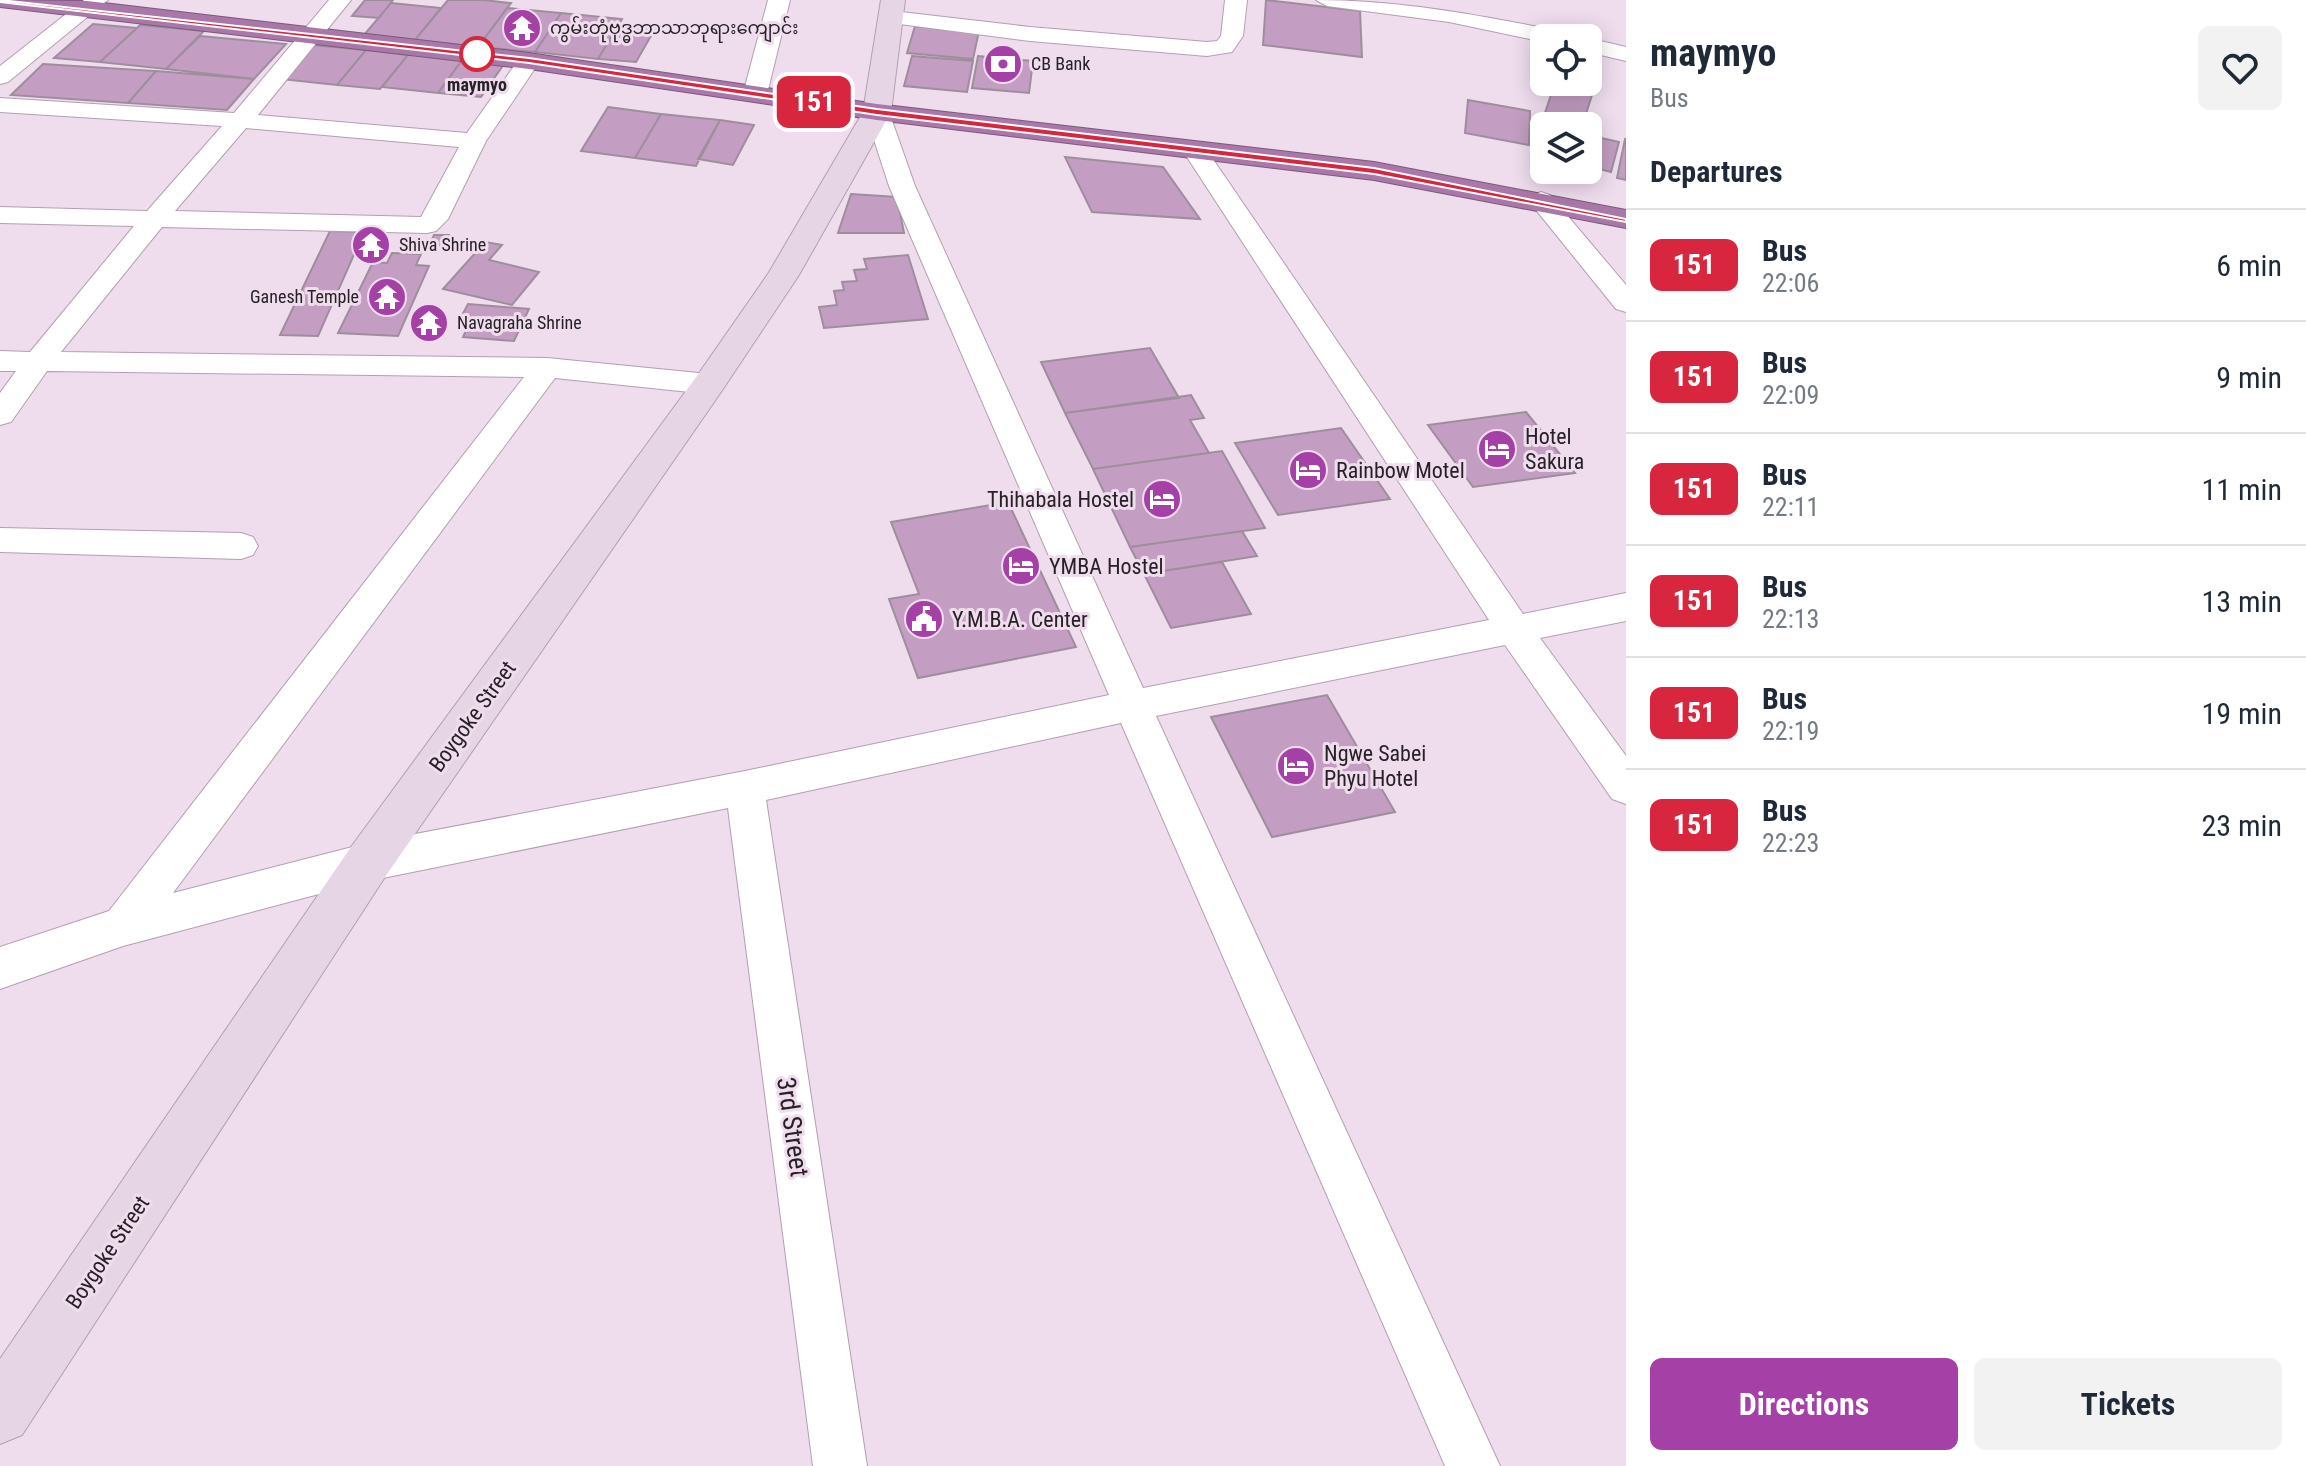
<!DOCTYPE html>
<meta charset="utf-8">
<style>
:root{--surface:#fff;--page:#f2f2f3;--text:#1f2937;--muted:#747a83;--line:#e0e1e3;--accent:#a541a6}
body{margin:0;font-family:"Roboto Condensed","Noto Sans Myanmar",sans-serif;background:var(--page);color:var(--text);height:100vh;display:flex;flex-direction:column;font-size:30px;white-space:nowrap}
*{box-sizing:border-box;margin:0}
p{font-size:26px;color:var(--muted)}
.icon{flex:none;width:44px;height:44px;fill:none;stroke:currentColor;stroke-width:2;stroke-linecap:round;stroke-linejoin:round}
.map{position:relative;flex:1;overflow:hidden}
.sheet{display:flex;flex-direction:column;background:var(--surface);width:680px}
.sheet>*{flex:none}
.badge{padding:0 16px;border-radius:12px;font-size:28px;line-height:52px}
.controls{position:absolute;left:1530px;top:24px;display:grid;gap:16px}
.controls a{display:grid;place-items:center;width:72px;height:72px;border-radius:12px;background:var(--surface);box-shadow:0 4px 20px #0003;font-size:40px}
.map>.badge{position:absolute;translate:-50% -50%;box-shadow:0 0 0 4px #fff}
h2{padding:0 24px;font-size:30px;line-height:72px}
.round{display:grid;place-items:center;flex:none;width:84px;height:84px;border-radius:12px;background:var(--page)}
.overview{display:flex;align-items:center;justify-content:space-between;height:136px;padding:0 24px}
h1{font-size:38px;font-weight:700;line-height:60px}
.cta{display:flex;gap:16px;margin-top:auto;padding:16px 24px}
.cta a{flex:1;height:92px;border-radius:12px;background:var(--accent);color:#fff;font-size:32px;font-weight:700;line-height:92px;text-align:center}
.cta a+a{background:var(--page);color:var(--text)}
ul{padding:0;list-style:none}
li{display:flex;align-items:center;gap:24px;height:112px;padding:0 24px;border-top:2px solid var(--line)}
li div{flex:1}
li b{display:block;font-size:30px}
li em{font-style:normal}
li .badge{min-width:88px;font-weight:700;text-align:center}
main{display:flex;flex:1;min-height:0}
.map>svg:first-child{display:block}
.building{fill:#c39ec2;stroke:#9e8e9d;stroke-width:2}
.lines{fill:none;stroke-linecap:round;stroke-linejoin:round}
.street-casing{stroke:#b1a0b0;stroke-width:2}
.secondary-casing{stroke:#b1a0b0;stroke-width:2}
.highway-casing{stroke:#7c597c;stroke-width:2}
.street{fill:#fff;fill-rule:evenodd}
.secondary{fill:#e6d6e5;fill-rule:evenodd}
.highway{fill:#aa77a9;fill-rule:evenodd}
.line{fill:#d7263d;stroke:#fff;stroke-width:2}
.stop-dot{fill:#fff;stroke:#d7263d;stroke-width:4}
.labels{text-anchor:middle;stroke-width:6;stroke-linejoin:round;paint-order:stroke}
.far-poi-label{font-size:18px;fill:#272127;stroke:#efddee;text-anchor:start}
.far-stop-label{font-size:18px;font-weight:bold;fill:#272127;stroke:#efddee}
.poi-label{font-size:22px;fill:#272127;stroke:#efddee;text-anchor:start}
.street-label{font-size:22px;fill:#272127;stroke:#efddee}
.near-street-label{font-size:26px;fill:#272127;stroke:#efddee}
</style>
<main>
<div class="map">
<svg width="1626" height="1466" viewBox="0 0 1626 1466">
<rect width="100%" height="100%" fill="#efddee"/>
<!-- building -->
<path class="building" d="M365,0H393L379,18L352,16Z
M448,0H483L511,3L478,47L415,40Z
M1266,0L1360,11L1362,57L1263,45Z
M391,3L441,8L415,40L364,35Z
M507,8L561,13L535,52L478,47Z
M561,13L622,19L598,59L535,52Z
M93,24L137,28L100,62L54,58Z
M619,24L656,27L636,62L598,59Z
M140,25L204,31L166,69L100,62Z
M915,26L979,31L973,59L907,53Z
M200,36L286,44L254,79L166,69Z
M311,45L366,50L337,85L281,79Z
M366,50L408,55L380,89L337,85Z
M411,51L465,56L438,93L382,87Z
M912,56L973,61L967,92L904,86Z
M978,56L1033,61L1029,93L972,88Z
M462,60L504,64L481,97L438,93Z
M43,64L156,71L128,103L11,95Z
M156,71L254,79L227,110L128,103Z
M1554,86L1592,95L1582,126H1544V156L1532,152Z
M1468,100L1530,111L1529,145L1465,133Z
M608,107L661,114L635,158L581,151Z
M661,114L720,120L696,166L635,158Z
M720,120L754,125L733,165L698,159Z
M1588,135L1619,142L1611,172L1588,166Z
M1625,139H1626V180L1617,178Z
M1065,157L1163,167L1200,219L1092,212Z
M851,194L897,197L904,233H838Z
M330,231L364,232L318,336L280,335Z
M434,235H450L445,246H429Z
M366,236L385,237L377,253H359Z
M485,242L502,245L489,260L539,272L512,305L443,289Z
M392,253L421,254L416,265L429,266L398,336L338,333L373,262L387,263Z
M908,255L928,319L824,328L819,307L837,305L834,291L844,290L842,282L857,281L854,270L867,269L864,259Z
M468,304L529,309L514,341L463,337L468,326L457,325Z
M424,314L445,315L438,332L416,331Z
M1150,348L1179,398L1065,413L1041,362Z
M1191,395L1204,418L1190,420L1209,453L1093,469L1065,413Z
M1526,412L1575,473L1473,487L1428,425Z
M1341,428L1390,499L1278,515L1235,443Z
M1222,451L1265,528L1130,547L1093,469Z
M1008,502L1076,647L918,678L889,599L919,594L891,522Z
M1242,531L1257,556L1144,574L1130,547Z
M1222,562L1251,614L1171,628L1144,574Z
M1327,695L1395,812L1272,837L1211,717Z"/>
<g class="lines">
<defs>
<path id="street" d="M84,0H108L8,82L0,84V66Z
M329,0H351L258,115L467,133L521,56H537L540,61L486,141L448,219L436,231L427,233L162,227L61,352L547,358L709,374L720,377L724,384L720,391L709,394L555,378L173,893L368,843L745,771L1109,695L889,186L865,112L869,107H885L889,112L915,186L1143,688L1489,620L1183,151L1186,146H1204L1523,614L1626,593V621L1540,638L1626,756V804L1612,799L1505,645L1156,716L1500,1466H1445L1121,723L766,800L867,1466H813L728,808L368,881L123,946L0,989V947L109,911L524,377L47,371L11,422L0,425V393L16,371H0V351L30,352L134,226L0,223V207L147,211L222,126L0,112V98L234,113ZM246,128L459,147L421,217L175,211Z
M768,0H790L767,94L763,99H747L743,94Z
M1225,0H1247L1243,36L1232,52L1207,56L1030,41L892,23L881,17L892,11L1030,27L1207,42L1217,41L1221,36Z
M1316,0C1399,0 1478,15 1559,31L1570,38H1544V42L1449,22L1327,6Z
M1588,38L1626,47V61L1588,52Z
M1541,192L1550,195L1626,285V312L1616,309L1532,205L1528,200L1532,195Z
M0,528L241,533L253,537L258,546L253,555L241,559L0,552Z"/>
<path id="secondary" d="M881,0H905L891,112L799,275L721,392L385,877L22,1435L0,1444V1359L351,847L697,376L768,274L863,112Z"/>
<path id="highway" d="M0,0L87,1L529,53L877,104L1374,162L1626,210V228L1374,180L877,120L529,69L0,7Z"/>
</defs>
<!-- street casing -->
<use href="#street" class="street-casing"/>
<!-- secondary casing -->
<use href="#secondary" class="secondary-casing"/>
<!-- highway casing -->
<use href="#highway" class="highway-casing"/>
<!-- street -->
<use href="#street" class="street"/>
<!-- secondary -->
<use href="#secondary" class="secondary"/>
<!-- highway -->
<use href="#highway" class="highway"/>
</g>
<!-- line -->
<path class="line" d="M0,0L529,58L877,109L1374,168L1626,219V222L1374,174L877,115L529,63L0,2Z"/>
<!-- icons -->
<defs>
<symbol id="temple-disc" viewBox="-11 -11 22 22"><circle r="9.5" fill="#a541a6" stroke="#efddee"/><path d="M0-6L5-2H3V0L6.5 2.5H4V6H1.5V3h-3V6H-4V2.5H-6.5L-3 0V-2H-5Z" fill="#fff"/></symbol>
<symbol id="bank-disc" viewBox="-11 -11 22 22"><circle r="9.5" fill="#a541a6" stroke="#efddee"/><path d="M-6-4H6V4H-6ZM0-2.3a2.3 2.3 0 1 0 0 4.6a2.3 2.3 0 1 0 0-4.6Z" fill="#fff"/></symbol>
<symbol id="hotel-disc" viewBox="-11 -11 22 22"><circle r="9.5" fill="#a541a6" stroke="#efddee"/><path d="M-6-4.5h1.5V1H6V5H4.5V3h-9V5H-6ZM-4 0a1.8 1.8 0 1 1 3.6 0ZM.5 0V-2.5h3Q6-2.5 6 0Z" fill="#fff"/></symbol>
<symbol id="civic-disc" viewBox="-11 -11 22 22"><circle r="9.5" fill="#a541a6" stroke="#efddee"/><path d="M-.6-6.5H3V-4.5H.6V-3L4-1V1h2V6H-6V1h2V-1L-.6-3ZM-1.2 2.5V6h2.4V2.5Z" fill="#fff"/></symbol>
</defs>
<g fill-rule="evenodd">
<use href="#temple-disc" x="500" y="6" width="44" height="44"/>
<use href="#bank-disc" x="981" y="42" width="44" height="44"/>
<use href="#temple-disc" x="349" y="223" width="44" height="44"/>
<use href="#temple-disc" x="365" y="275" width="44" height="44"/>
<use href="#temple-disc" x="407" y="301" width="44" height="44"/>
<use href="#hotel-disc" x="1475" y="427" width="44" height="44"/>
<use href="#hotel-disc" x="1286" y="448" width="44" height="44"/>
<use href="#hotel-disc" x="1140" y="477" width="44" height="44"/>
<use href="#hotel-disc" x="999" y="544" width="44" height="44"/>
<use href="#civic-disc" x="902" y="597" width="44" height="44"/>
<use href="#hotel-disc" x="1274" y="744" width="44" height="44"/>
</g>
<!-- markers -->
<circle class="stop-dot" cx="477" cy="54" r="16"/>
<g class="labels">
<!-- far-poi labels -->
<g class="far-poi-label">
<text x="550" y="34">ကွမ်းတုံဗုဒ္ဓဘာသာဘုရားကျောင်း</text>
<text x="1031" y="70">CB Bank</text>
<text x="399" y="251">Shiva Shrine</text>
<text x="359" y="303" text-anchor="end">Ganesh Temple</text>
<text x="457" y="329">Navagraha Shrine</text>
</g>
<!-- far-stop labels -->
<g class="far-stop-label">
<text x="477" y="91">maymyo</text>
</g>
<!-- poi labels -->
<g class="poi-label">
<text x="1525" y="444">Hotel<tspan x="1525" dy="25">Sakura</tspan></text>
<text x="1336" y="478">Rainbow Motel</text>
<text x="1134" y="507" text-anchor="end">Thihabala Hostel</text>
<text x="1049" y="574">YMBA Hostel</text>
<text x="952" y="627">Y.M.B.A. Center</text>
<text x="1324" y="761">Ngwe Sabei<tspan x="1324" dy="25">Phyu Hotel</tspan></text>
</g>
<!-- street labels -->
<g class="street-label">
<text transform="translate(472 716) rotate(-54)" y="8">Boygoke Street</text>
<text transform="translate(107 1252) rotate(-56)" y="8">Boygoke Street</text>
</g>
<!-- near-street labels -->
<g class="near-street-label">
<text transform="translate(793 1127) rotate(82)" y="9">3rd Street</text>
</g>
</g>
</svg>
<div class="controls">
<a><svg class="icon" aria-label="locate" viewBox="0 0 24 24"><circle cx="12" cy="12" r="6"/><path d="M12 2v4M12 18v4M2 12h4M18 12h4"/></svg></a>
<a><svg class="icon" aria-label="layers" viewBox="0 0 24 24"><path d="M12 4l9 5-9 5-9-5zM3 14l9 5 9-5"/></svg></a>
</div>
<b class="badge" style="left:814px;top:102px;background:#d7263d;color:#fff">151</b>
</div>
<section class="sheet">
<div class="overview"><div><h1>maymyo</h1><p>Bus</p></div><a class="round"><svg class="icon" aria-label="heart" viewBox="0 0 24 24"><path d="M12 20l-8-8c-3-5 5-10 8-4 3-6 11-1 8 4z"/></svg></a></div>
<h2>Departures</h2>
<ul>
<li><span class="badge" style="background:#d7263d;color:#fff">151</span><div><b>Bus</b><p>22:06</p></div><em>6 min</em></li>
<li><span class="badge" style="background:#d7263d;color:#fff">151</span><div><b>Bus</b><p>22:09</p></div><em>9 min</em></li>
<li><span class="badge" style="background:#d7263d;color:#fff">151</span><div><b>Bus</b><p>22:11</p></div><em>11 min</em></li>
<li><span class="badge" style="background:#d7263d;color:#fff">151</span><div><b>Bus</b><p>22:13</p></div><em>13 min</em></li>
<li><span class="badge" style="background:#d7263d;color:#fff">151</span><div><b>Bus</b><p>22:19</p></div><em>19 min</em></li>
<li><span class="badge" style="background:#d7263d;color:#fff">151</span><div><b>Bus</b><p>22:23</p></div><em>23 min</em></li>
</ul>
<div class="cta"><a>Directions</a><a>Tickets</a></div>
</section>
</main>
